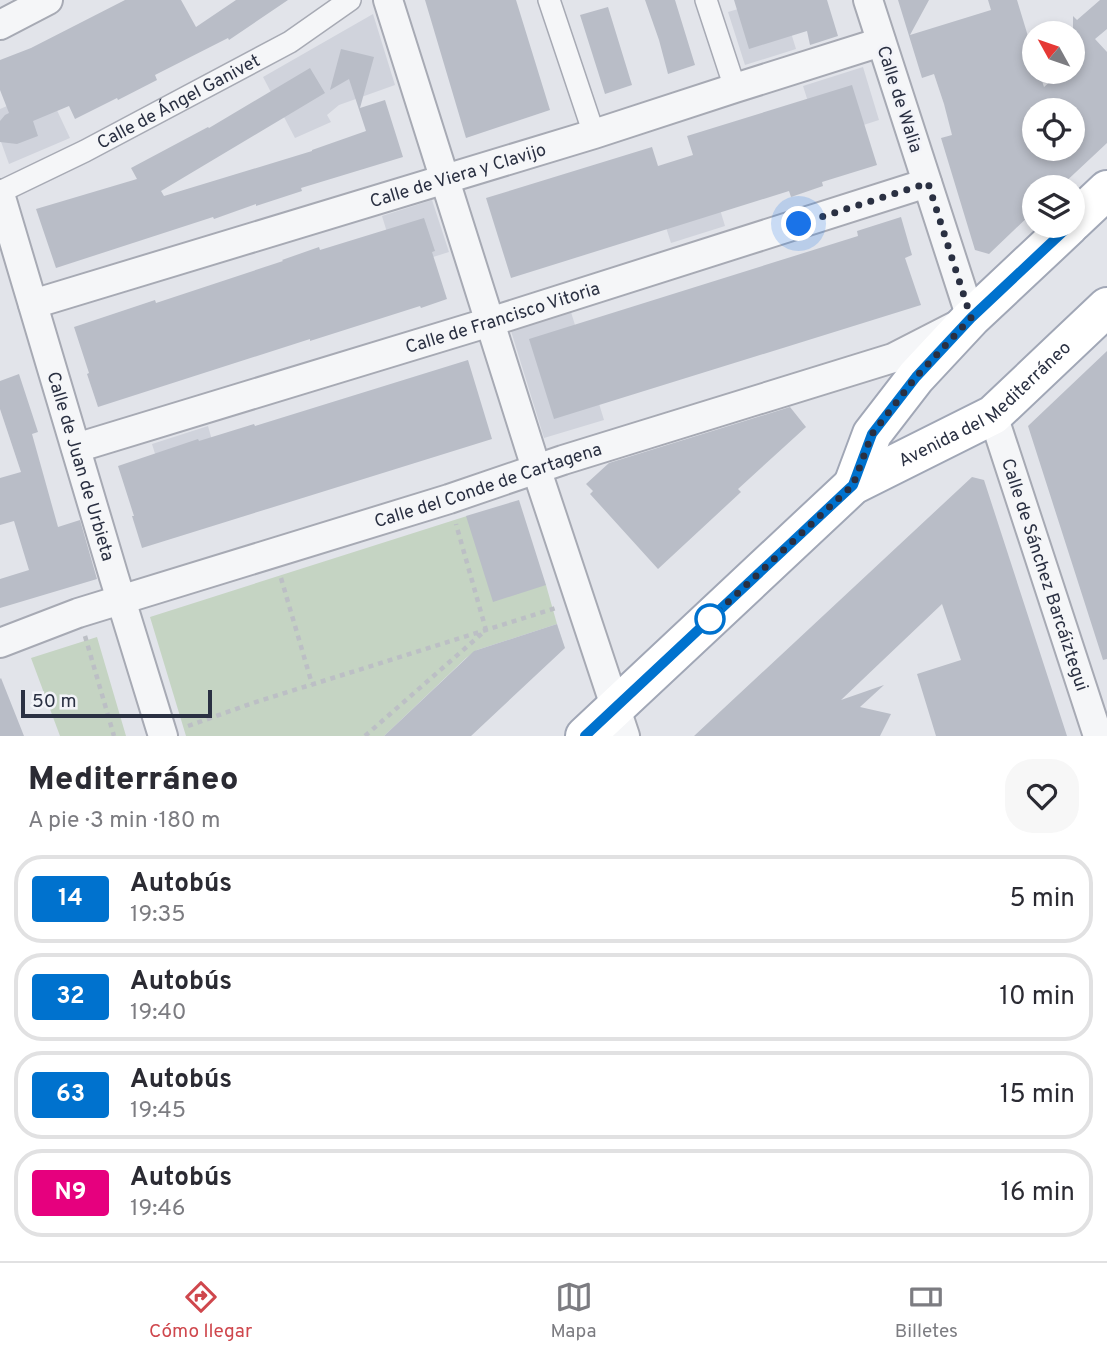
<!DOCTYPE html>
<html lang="es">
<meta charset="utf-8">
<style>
:root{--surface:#fff;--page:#f7f7f7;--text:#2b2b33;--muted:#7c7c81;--line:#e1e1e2;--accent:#cf474d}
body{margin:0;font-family:Overpass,sans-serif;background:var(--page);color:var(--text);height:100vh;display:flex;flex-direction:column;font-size:26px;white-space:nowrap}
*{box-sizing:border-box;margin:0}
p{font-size:23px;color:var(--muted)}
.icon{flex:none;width:38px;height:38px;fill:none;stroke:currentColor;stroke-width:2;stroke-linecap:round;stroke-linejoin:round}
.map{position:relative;height:736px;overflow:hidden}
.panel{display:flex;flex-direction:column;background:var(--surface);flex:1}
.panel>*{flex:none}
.badge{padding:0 14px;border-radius:5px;font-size:24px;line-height:46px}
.needle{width:46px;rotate:310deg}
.tools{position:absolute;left:1022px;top:21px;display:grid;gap:14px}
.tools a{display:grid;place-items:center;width:63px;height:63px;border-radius:50%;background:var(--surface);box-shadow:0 4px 10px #0003;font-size:35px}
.scale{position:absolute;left:21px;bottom:18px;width:191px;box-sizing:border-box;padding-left:7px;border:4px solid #2a3042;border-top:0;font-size:19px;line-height:24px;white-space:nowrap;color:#2a3042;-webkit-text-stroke:5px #f2f3f8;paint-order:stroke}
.you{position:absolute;width:35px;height:35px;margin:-18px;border:5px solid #fff;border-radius:50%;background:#1a73e8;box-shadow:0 0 0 10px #1a73e833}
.map>.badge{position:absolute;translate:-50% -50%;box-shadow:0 0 0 4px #fff}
.round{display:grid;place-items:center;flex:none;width:74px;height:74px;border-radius:28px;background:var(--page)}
.head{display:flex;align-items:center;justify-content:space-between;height:119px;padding:0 28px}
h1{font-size:33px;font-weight:800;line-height:52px}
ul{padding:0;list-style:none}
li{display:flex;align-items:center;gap:21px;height:88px;margin:0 14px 10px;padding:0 14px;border:4px solid var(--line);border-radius:28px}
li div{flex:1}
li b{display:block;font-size:26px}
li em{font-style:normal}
li .badge{min-width:77px;font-weight:700;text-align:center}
.tab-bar{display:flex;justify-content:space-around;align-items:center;height:98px;border-top:2px solid var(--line);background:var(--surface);font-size:19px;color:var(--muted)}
.tab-bar a{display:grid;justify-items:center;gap:4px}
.tab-bar .selected{color:var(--accent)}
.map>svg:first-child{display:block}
.built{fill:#d0d3dc}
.park{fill:#c5d4c3}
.building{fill:#b9bdc7;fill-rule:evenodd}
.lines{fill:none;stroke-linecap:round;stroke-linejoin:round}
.pedestrian-casing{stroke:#a7aab4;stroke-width:24}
.minor-casing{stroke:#a7aab4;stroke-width:32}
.primary-casing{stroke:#a1a7b6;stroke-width:42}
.path{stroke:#bcbfc5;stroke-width:4.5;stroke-dasharray:5 5;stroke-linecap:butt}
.pedestrian{stroke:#f5f6f8;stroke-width:21}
.minor{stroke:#f5f6f8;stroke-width:28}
.primary{stroke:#fff;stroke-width:38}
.line-casing{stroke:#fff;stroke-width:16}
.line{stroke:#0072ce;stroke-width:10}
.walk{stroke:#2a3042;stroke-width:7;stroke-dasharray:0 12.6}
.stop-dot{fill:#fff;stroke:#0072ce;stroke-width:3.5}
.labels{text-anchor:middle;stroke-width:5;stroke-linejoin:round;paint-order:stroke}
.street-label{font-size:18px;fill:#2a3042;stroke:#f2f3f8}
</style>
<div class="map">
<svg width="1107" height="736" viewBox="0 0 1107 736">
<rect width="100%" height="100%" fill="#e2e4ea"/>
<!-- built -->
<path class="built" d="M768,0L788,23L796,49L745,65L728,12Z
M373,14L395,85L339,105L327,115L331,122L295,138L263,77Z
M863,67L879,120L820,139L803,86Z
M47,89L70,138L9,164L0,139V109Z
M709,173L725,226L671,243L654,190Z
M432,200L449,252L398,268L382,216Z
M571,312L604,420L544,438L511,331Z
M208,426L223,479L168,496L152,444Z"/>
<!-- park -->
<path class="park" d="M467,516L546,585L557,624L477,650L466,658L384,736H186L150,617Z
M97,637L126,736H60L31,658Z"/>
<!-- building -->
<path class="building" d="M125,0H181L196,27L236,0H288L229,40L228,38L155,75L157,80L118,100L117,98L75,119L69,106L33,121L38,136L17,144L0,142V121L5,115L9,113L0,90V60L31,48Z
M425,0H516L550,110L466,138Z
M645,0H675L695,65L668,74L659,40Z
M734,0H827L838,36L810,45L807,31L749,49Z
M898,0H929L910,35L991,10L988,0H1017L1034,56V72H1039L1044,87L1061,72H1073V16L1077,20L1100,0H1107V29L1095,39L1107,52V143L1060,187H1034V211L989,254L975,250L941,138L952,135L944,104L934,74L922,78ZM1034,110H1073V149H1034Z
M608,7L632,85L605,94L580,15Z
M341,49L374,57L360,108L385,100L403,157L301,188L302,191L256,206V204L214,219L213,217L56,268L36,209L137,179L131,168L208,127L209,128L310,68L325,93L161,191L164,196L312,151V150L366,131L349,79L330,90Z
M852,85L877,165L822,182L823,186L791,197L789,191L511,278L486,198L652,147L658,166L693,155L687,136Z
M901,217L912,255L905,258L921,305L554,419L529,339L858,236L857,231Z
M424,218L435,251L432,252L447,299L421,308L420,306L310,341V339L98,407L87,374L89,373L74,327L155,300L156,303L283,261L282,260L319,247L320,250Z
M1107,351V659L1103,660L1028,426Z
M468,360L492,439L142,548L132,516H134L118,466L198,439L199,441L254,424L255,426Z
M19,374L38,432L32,434L58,527L80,520L97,579L0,608V579L29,570L14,521L0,525V478L21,472L0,409V381Z
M790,407L806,427L738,489L741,492L658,569L590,494L593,491L586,484L609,463Z
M972,477L984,480L1067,736H936L917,674L961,660L942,604L841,700L884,685L860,707L891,714L880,736H694Z
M519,500L546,585L493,602L466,516Z
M557,624L565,648L471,736H384L474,651Z
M1,678L24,736H0V679Z"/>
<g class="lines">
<defs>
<g id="pedestrian">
<path d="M549,0L594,134"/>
<path d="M706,0L735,88"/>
<path id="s1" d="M0,192L85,151L290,42L350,0"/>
</g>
<g id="minor">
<path d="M388,0L536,468L625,736"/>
<path d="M0,25L48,0"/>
<path id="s2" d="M0,194L114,577L163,736"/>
<path id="s3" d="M33,304L594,134L735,88L881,42"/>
<path id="s4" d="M993,415L1098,736"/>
<path id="s5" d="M76,448L490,322L927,183"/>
<path id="s6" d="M0,643L78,613L449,499L563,460L893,358L971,318L868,0"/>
</g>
<g id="primary">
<path d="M1073,222L1107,190"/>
<path d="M853,485L872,434L916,377L971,318L1069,226"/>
<path id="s7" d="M585,736L853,485L993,415L1107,307"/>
</g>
</defs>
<!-- pedestrian casing -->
<use href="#pedestrian" class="pedestrian-casing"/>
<!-- minor casing -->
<use href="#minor" class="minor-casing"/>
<!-- primary casing -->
<use href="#primary" class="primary-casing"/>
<!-- path -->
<path class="path" d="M281,578L312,684
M85,636L114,736
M188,726L253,703L556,608
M365,736L486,630L456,524"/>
<!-- pedestrian -->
<use href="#pedestrian" class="pedestrian"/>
<!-- minor -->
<use href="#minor" class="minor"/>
<!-- primary -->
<use href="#primary" class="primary"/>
</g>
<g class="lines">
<defs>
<path id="line" d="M585,736L853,485L872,434L916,377L971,318L1069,226"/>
</defs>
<!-- line casing -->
<use href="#line" class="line-casing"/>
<!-- line -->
<use href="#line" class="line"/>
<!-- walk -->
<path class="walk" d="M710,619L853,485L872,434L916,377L971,318L928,183L799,224"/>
</g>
<!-- markers -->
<circle class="stop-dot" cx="710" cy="619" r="14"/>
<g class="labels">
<!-- street labels -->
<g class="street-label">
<text transform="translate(900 99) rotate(72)" y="6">Calle de Walia</text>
<text dy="6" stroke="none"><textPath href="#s1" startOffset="200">Calle de Ángel Ganivet</textPath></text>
<text dy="6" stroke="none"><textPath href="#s3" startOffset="444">Calle de Viera y Clavijo</textPath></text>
<text dy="6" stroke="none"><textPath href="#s5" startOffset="446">Calle de Francisco Vitoria</textPath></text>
<text dy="6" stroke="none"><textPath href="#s7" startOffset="523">Avenida del Mediterráneo</textPath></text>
<text dy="6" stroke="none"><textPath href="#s2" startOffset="284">Calle de Juan de Urbieta</textPath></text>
<text dy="6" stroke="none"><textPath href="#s6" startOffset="513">Calle del Conde de Cartagena</textPath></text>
<text dy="6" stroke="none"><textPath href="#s4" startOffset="168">Calle de Sánchez Barcáiztegui</textPath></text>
</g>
</g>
</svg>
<div class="tools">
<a><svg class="needle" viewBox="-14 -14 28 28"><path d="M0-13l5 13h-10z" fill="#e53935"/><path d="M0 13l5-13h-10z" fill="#7c7c81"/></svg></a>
<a><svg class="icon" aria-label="locate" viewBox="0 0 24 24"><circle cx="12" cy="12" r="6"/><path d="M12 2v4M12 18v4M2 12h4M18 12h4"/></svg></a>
<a><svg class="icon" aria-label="layers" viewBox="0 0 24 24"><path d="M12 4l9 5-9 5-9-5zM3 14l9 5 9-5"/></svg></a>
</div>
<div class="scale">50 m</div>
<div class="you" style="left:799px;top:224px"></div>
</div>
<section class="panel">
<div class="head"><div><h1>Mediterráneo</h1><p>A pie · 3 min · 180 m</p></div><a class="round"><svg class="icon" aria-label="heart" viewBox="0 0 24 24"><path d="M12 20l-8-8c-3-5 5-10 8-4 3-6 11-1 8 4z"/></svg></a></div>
<ul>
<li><span class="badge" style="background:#0072ce;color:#fff">14</span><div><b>Autobús</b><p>19:35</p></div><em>5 min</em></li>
<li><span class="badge" style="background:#0072ce;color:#fff">32</span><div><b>Autobús</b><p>19:40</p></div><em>10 min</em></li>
<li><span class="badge" style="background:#0072ce;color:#fff">63</span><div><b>Autobús</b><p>19:45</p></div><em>15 min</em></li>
<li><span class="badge" style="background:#e6007e;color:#fff">N9</span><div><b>Autobús</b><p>19:46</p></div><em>16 min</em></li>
</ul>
</section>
<nav class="tab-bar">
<a class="selected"><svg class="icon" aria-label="directions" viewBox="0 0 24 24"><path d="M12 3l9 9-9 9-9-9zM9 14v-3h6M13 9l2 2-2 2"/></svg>Cómo llegar</a>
<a><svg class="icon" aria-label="map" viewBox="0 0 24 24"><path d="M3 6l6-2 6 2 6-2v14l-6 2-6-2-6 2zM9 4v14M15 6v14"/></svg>Mapa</a>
<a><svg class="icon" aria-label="tickets" viewBox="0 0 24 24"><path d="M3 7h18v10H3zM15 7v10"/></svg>Billetes</a>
</nav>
